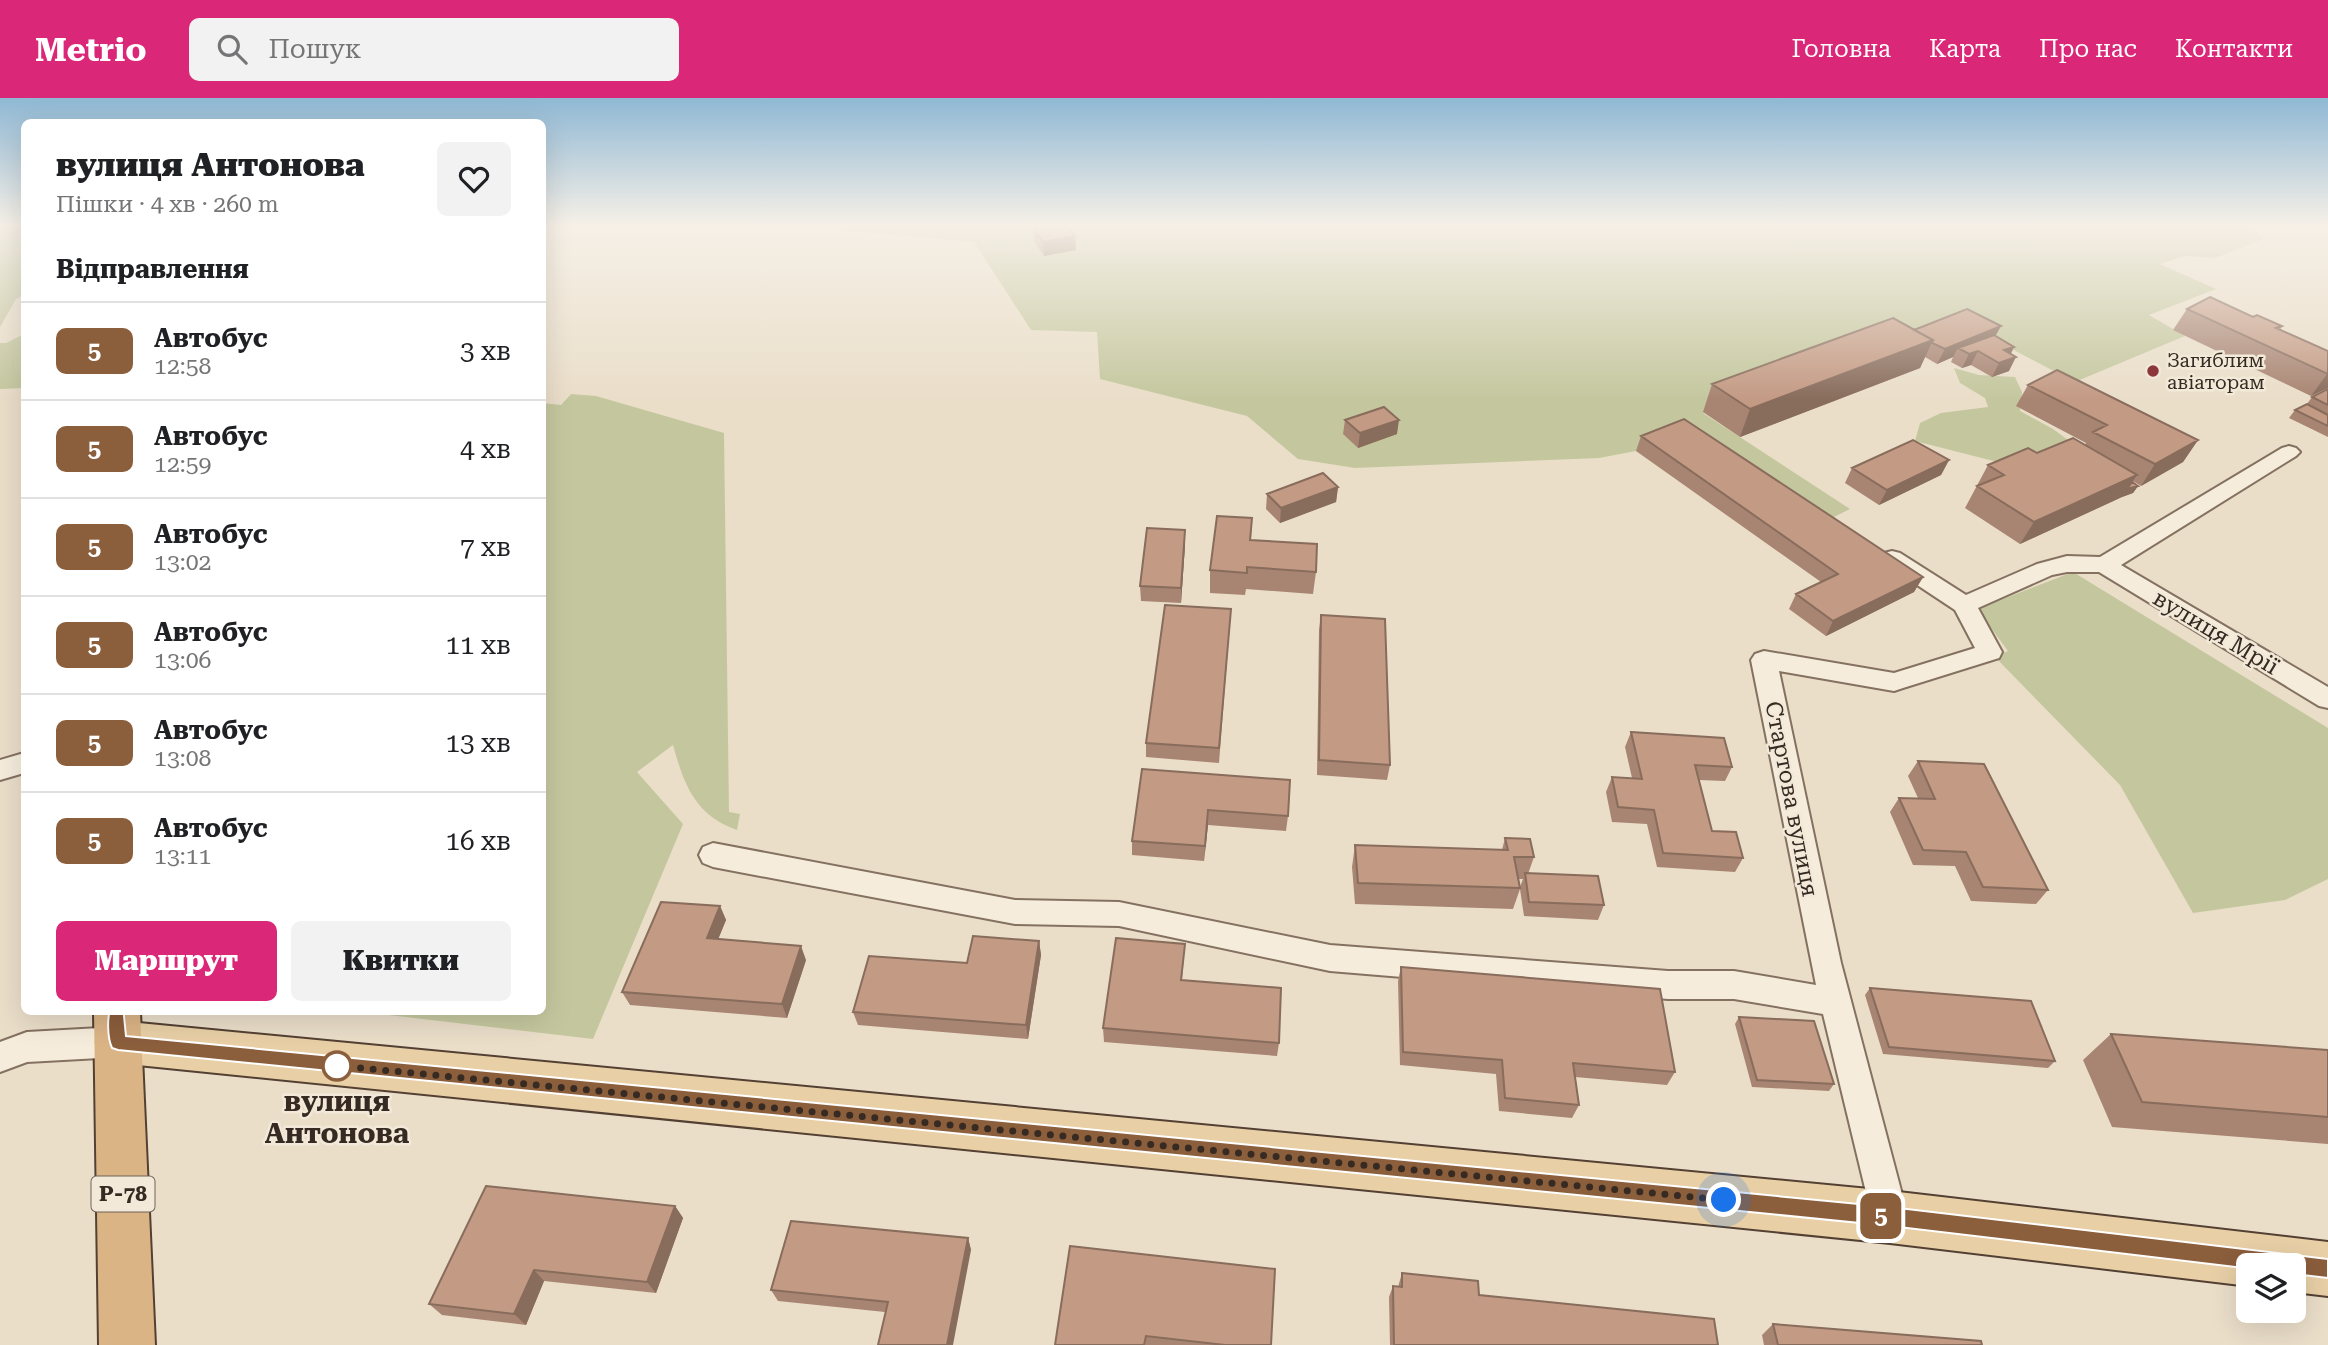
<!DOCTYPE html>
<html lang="uk">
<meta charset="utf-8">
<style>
:root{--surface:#fff;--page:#f2f2f2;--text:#202124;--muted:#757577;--line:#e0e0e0;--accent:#db2777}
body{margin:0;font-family:"Roboto Serif",serif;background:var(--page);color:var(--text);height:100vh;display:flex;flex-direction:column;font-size:26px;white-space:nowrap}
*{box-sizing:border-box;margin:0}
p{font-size:23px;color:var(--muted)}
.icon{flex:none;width:38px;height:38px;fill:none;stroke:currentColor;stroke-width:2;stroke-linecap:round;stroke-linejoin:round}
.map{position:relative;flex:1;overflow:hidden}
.drawer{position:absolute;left:21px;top:21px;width:525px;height:896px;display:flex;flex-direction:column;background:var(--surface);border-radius:10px;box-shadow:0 7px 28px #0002}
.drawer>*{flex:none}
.badge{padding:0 14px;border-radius:10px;font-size:24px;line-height:46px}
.tools{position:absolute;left:2236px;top:1155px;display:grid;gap:14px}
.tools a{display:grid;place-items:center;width:70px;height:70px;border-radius:10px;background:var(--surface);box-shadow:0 7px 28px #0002;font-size:35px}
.you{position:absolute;width:35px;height:35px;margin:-18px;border:5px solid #fff;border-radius:50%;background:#1a73e8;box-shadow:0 0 0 10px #1a73e833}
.map>.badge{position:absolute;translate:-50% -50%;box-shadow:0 0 0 4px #fff}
h2{padding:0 35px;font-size:26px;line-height:63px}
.round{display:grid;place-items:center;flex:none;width:74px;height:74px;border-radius:10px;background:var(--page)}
.summary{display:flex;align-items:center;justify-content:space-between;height:119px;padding:0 35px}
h1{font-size:33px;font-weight:800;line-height:52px}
.primary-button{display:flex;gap:14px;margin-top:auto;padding:14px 35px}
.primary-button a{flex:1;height:80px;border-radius:10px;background:var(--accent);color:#fff;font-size:28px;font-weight:800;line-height:80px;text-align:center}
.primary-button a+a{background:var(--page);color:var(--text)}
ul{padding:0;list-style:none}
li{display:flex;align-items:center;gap:21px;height:98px;padding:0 35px;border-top:2px solid var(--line)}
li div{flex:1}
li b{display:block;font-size:26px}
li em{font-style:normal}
li .badge{min-width:77px;font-weight:700;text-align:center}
header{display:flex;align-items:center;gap:42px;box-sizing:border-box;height:98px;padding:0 35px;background:var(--accent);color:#fff}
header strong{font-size:33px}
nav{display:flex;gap:38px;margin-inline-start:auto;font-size:24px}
.search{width:490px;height:63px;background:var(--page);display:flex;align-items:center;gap:18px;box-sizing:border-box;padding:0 24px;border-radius:10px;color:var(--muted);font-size:26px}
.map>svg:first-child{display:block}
.green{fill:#c4c79e}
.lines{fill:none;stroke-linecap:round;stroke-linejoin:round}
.minor-casing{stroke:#847160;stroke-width:4}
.primary-casing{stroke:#534033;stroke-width:4}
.trunk-casing{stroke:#534033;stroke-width:4}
.minor{fill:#f5ecdc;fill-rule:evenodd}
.primary{fill:#e8cfa6;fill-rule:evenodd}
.trunk{fill:#dbb486;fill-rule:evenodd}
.wall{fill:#a88472;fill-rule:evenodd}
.shaded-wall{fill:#886c5c}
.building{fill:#c39a84;stroke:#886c5c;stroke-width:2}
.line{fill:#8b5e3c;stroke:#fff;stroke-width:2}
.walk{stroke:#362a22;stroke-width:7;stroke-dasharray:0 12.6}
.poi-dot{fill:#8c373c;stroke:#f2e9d8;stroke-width:2.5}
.stop-dot{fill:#fff;stroke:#8b5e3c;stroke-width:3.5}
.labels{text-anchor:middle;stroke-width:5;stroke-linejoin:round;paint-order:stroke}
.far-poi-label{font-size:19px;fill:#362a22;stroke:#f2e9d8;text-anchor:start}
.shield{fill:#f2e9d8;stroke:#6e6359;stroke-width:2}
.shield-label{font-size:21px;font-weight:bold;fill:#362a22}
.street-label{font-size:23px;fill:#362a22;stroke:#f2e9d8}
.near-stop-label{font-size:28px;font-weight:bold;fill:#362a22;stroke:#f2e9d8}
</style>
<header>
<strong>Metrio</strong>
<div class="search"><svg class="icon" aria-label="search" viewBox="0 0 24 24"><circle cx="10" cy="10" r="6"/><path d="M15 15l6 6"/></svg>Пошук</div>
<nav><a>Головна</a><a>Карта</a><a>Про нас</a><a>Контакти</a></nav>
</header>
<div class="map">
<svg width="2328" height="1247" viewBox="0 0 2328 1247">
<rect width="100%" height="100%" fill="#eadec9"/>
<!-- green -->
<path class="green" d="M0,127H24V197L16,201L0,229Z
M787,127H2248L2263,141L2215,160L2185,158L2160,166L2216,191L2149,217L2185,238L2070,286L2063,278L1961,224L1703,315L1850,411L1816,428L1679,336L1636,353L1599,360L1355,370L1298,361L1247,318L1100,281L1097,234L1031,232L974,144Z
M24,236V290L0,291V245H6Z
M1954,270L1979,277L2015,279L2022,294L2020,313L2053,331L2075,347L2021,370L1915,343L1920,325L1941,315L1988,309L1985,300L1960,285Z
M571,296L596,298L724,335L729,714L740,716L737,732C695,717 684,687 673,647L637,674L683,726L593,941L363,914H542V305L561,307Z
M2073,474L2328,630V781L2285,802L2193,815L2120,687L1995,559L2008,553L1977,511Z"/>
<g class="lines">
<defs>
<path id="minor" d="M2289,348L2296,350L2300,354L2296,358L2121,467L2328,589V610L2319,608L2099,474H2067L2052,477L1978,510L2002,554L1999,560L1903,590L1894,593L1779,573L1841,865L1908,1119L1903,1131L1890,1137L1877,1131L1872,1119L1823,916L1734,901H1668L1330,873L1119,828L1015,826L713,769L703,765L699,757L703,749L713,745L1015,802L1119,804L1330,847L1668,873H1734L1816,887L1751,562L1755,556L1764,553L1894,575L1975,550L1955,512L1884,465L1880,460L1884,455L1892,453L1900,455L1966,497L2037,466L2067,458L2100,459L2282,350Z
M24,655V675L0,682V662Z
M118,929L129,934L134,944L129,954L118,959L27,964L0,974V944L27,934Z"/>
<path id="primary" d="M118,923L1890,1093L2328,1144V1198L2294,1194V1167H2249V1188L1890,1145L118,965L101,959L94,944L101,929Z"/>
<path id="trunk" d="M94,914H140L155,1247H99Z"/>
</defs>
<!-- minor casing -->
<use href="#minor" class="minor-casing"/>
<!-- primary casing -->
<use href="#primary" class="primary-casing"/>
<!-- trunk casing -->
<use href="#trunk" class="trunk-casing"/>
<!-- minor -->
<use href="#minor" class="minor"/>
<!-- primary -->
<use href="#primary" class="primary"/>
<!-- trunk -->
<use href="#trunk" class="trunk"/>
</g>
<!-- wall -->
<path class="wall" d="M1033,130L1075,138L1076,152L1044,158L1034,143Z
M2187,211L2282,228L2280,232L2328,253V290L2311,298L2173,232Z
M2001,228L1995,238L2014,249L2011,256L2009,273L1992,279L1971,267L1962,270L1951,264L1953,259L1937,266L1925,259L1920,270L1740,339L1703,314L1712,286L1914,232Z
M2028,287L2198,342L2183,364L2141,388L2133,383L2138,388L2133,395L2122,399L2020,446L1965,410L1988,367L2037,355L2085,347L2086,345L2016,308Z
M2328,291V339L2289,320L2295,312L2307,306L2312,299Z
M1345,322L1397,336L1358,350L1343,336Z
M1641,338L1923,479L1914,494L1826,538L1789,511L1796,496L1821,484L1636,353Z
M1949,362L1941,377L1879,407L1845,385L1852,370Z
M1338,389L1336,404L1280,425L1266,411L1267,396Z
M1252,420L1251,442L1316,474L1313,496L1246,491L1245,497L1210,495V472Z
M1185,447L1181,505L1141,503L1140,488Z
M1231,511L1219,665L1146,659V645Z
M1321,517L1390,667L1387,682L1317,677L1319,532Z
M1631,634L1732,669L1725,683L1699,682L1712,733L1743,760L1735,774L1657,769L1647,726L1612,724L1606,694L1612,679L1632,680L1625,649Z
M1918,663L2048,792L2036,806L1971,803L1955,768L1913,767L1890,714L1899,700H1918L1908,678Z
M1142,671L1288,718L1286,733L1208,727L1204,763L1132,757V743Z
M1505,740L1534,759L1528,776L1604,807L1598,822L1524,818L1520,791L1513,811L1355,806L1352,769L1355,747L1502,752ZM1518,781H1523L1520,789Z
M720,808L726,822L718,841L806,862L787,920L630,907L622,894Z
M1039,843L1041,857L1028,941L858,927L853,914Z
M1185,846L1182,882L1279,945L1277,958L1104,944L1103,930Z
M1401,869L1675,974L1667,987L1575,979L1579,1007L1572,1020L1499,1013L1496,976L1400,967L1398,883Z
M1870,890L2055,963L2048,970L1883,956L1865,897Z
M1739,919L1834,986L1829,993L1752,989L1735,926Z
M2111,936L2328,952V1046L2112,1029L2083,962Z
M675,1108L683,1120L656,1195L544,1183L526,1227L442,1217L429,1206Z
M968,1140L971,1152L885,1214L778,1203L771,1192Z
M1070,1148L1271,1247H1055Z
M1402,1175L1479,1197L1718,1247H1390L1389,1199L1393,1188L1398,1189Z
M1773,1226L1982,1247H1764L1762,1237Z"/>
<!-- shaded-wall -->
<path class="shaded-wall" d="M1075,138L1076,152L1044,158L1043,144Z
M2001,228L1993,242L1958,250L1953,259L1937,266L1945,251Z
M1933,242L1920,270L1740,339L1750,311Z
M2014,249L2007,262L2016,259L2009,273L1992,279L1999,265L2004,252Z
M1978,253L1971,267L1962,270L1969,256Z
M2328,276V290L2311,298L2327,276Z
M1399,322L1397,336L1358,350L1360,335Z
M2198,342L2183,364L2141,388L2155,366Z
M1949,362L1941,377L1879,407L1887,392Z
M2137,377L2122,399L2020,446L2034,424Z
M2138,388L2133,395L2122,399L2127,391Z
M1338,389L1336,404L1280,425L1281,410Z
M1185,432V447L1181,505V490Z
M1923,479L1914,494L1826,538L1833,523Z
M1208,712V727L1204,763L1205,748Z
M720,808L726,822L713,854L707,840Z
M1039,843L1041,857L1028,941L1026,927Z
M801,848L806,862L787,920L782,906Z
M675,1108L683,1120L656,1195L647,1184Z
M968,1140L971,1152L953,1247H947Z
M534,1172L544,1183L526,1227L514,1216Z"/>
<!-- building -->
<path class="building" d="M1048,127H1067L1075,138L1043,144L1033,130Z
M2210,199L2253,219L2257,217L2282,228L2276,230L2328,253V276L2187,211Z
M1967,211L2001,228L1945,251L1932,245L1933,242L1914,232Z
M1893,220L1933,242L1750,311L1712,286Z
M1994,237L2014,249L2004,252L2016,259L1999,265L1978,253L1969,256L1958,250Z
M2057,272L2198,342L2155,366L2093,334L2107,327L2028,287Z
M2328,291V307L2312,299Z
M2307,306L2328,317V328L2295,312Z
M1384,309L1399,322L1360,335L1345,322Z
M1684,321L1923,479L1833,523L1796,496L1838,476L1641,338Z
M2073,340L2137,377L2034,424L1977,388L2004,377L1988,367L2028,350L2037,355Z
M1913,342L1949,362L1887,392L1852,370Z
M1323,375L1338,389L1281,410L1267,396Z
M2132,384L2138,388L2127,391Z
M1217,418L1252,420L1250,442L1317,446L1316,474L1247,469V475L1210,472Z
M1147,430L1185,432L1181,490L1140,488Z
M1165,507L1231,511L1219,650L1146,645Z
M1321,517L1385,521L1390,667L1319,662Z
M1631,634L1724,640L1732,669L1695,667L1712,733L1736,734L1743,760L1663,755L1654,712L1618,709L1612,679L1642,681Z
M1918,663L1984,666L2048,792L1983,789L1966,754L1923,752L1899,700L1935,701Z
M1142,671L1290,682L1288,718L1208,712L1205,748L1132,743Z
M1505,740L1530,741L1534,759H1514L1520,790L1358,785L1355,747L1508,752Z
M1525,775L1598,778L1604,807L1529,804Z
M661,804L720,808L707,840L801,848L782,906L622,894Z
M973,838L1039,843L1026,927L853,914L869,858L967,865Z
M1116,840L1185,846L1181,882L1281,890L1279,945L1103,930Z
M1401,869L1660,891L1675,974L1573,965L1579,1007L1505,1000L1502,962L1403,954Z
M1870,890L2031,903L2055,963L1889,949Z
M1739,919L1814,923L1834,986L1757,982Z
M2111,936L2328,952V1019L2142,1004Z
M486,1088L675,1108L647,1184L534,1172L514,1216L429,1206Z
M791,1123L968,1140L947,1247H878L888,1204L771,1192Z
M1070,1148L1275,1171L1271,1247H1225L1146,1238L1144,1247H1055Z
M1402,1175L1478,1183L1479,1197L1714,1221L1718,1247H1394L1393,1188L1402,1189Z
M1773,1226L1981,1243L1982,1247H1778Z"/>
<!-- sky -->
<linearGradient id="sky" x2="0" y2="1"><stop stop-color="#8fb8d4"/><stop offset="0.42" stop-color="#f6f0e7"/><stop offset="1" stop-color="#f6f0e7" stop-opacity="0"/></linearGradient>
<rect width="2328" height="302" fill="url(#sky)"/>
<!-- line -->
<path class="line" d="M117,906L123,908L126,938L1890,1109L2328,1161V1180L1890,1128L118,952L112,950C107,939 107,919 111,908Z"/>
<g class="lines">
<!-- walk -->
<path class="walk" d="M337,968L330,967L1724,1102"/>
</g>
<!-- markers -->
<circle class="poi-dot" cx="2153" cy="273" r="7"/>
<circle class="stop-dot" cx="337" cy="968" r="14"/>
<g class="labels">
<!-- far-poi labels -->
<g class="far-poi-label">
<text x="2167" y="269">Загиблим<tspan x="2167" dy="22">авіаторам</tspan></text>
</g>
<!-- shield labels -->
<rect class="shield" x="91.5" y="1078.5" width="63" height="35" rx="5"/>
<g class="shield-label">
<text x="123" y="1103">Р-78</text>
</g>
<!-- street labels -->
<g class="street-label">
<text transform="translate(2216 534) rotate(31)" y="8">вулиця Мрії</text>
<text transform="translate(1792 701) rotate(79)" y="8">Стартова вулиця</text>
</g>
<!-- near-stop labels -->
<g class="near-stop-label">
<text x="337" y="1013">вулиця<tspan x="337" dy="32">Антонова</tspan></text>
</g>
</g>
</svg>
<div class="tools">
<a><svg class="icon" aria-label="layers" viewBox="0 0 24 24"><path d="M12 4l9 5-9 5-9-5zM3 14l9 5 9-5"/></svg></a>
</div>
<div class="you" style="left:1724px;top:1102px"></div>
<b class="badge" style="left:1881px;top:1118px;background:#8b5e3c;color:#fff">5</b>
<section class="drawer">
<div class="summary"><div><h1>вулиця Антонова</h1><p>Пішки · 4 хв · 260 m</p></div><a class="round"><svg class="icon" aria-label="heart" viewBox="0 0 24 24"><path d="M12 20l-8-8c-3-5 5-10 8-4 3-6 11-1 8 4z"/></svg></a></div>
<h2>Відправлення</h2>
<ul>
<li><span class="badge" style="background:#8b5e3c;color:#fff">5</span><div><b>Автобус</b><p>12:58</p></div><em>3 хв</em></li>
<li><span class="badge" style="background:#8b5e3c;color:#fff">5</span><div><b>Автобус</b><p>12:59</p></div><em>4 хв</em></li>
<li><span class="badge" style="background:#8b5e3c;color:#fff">5</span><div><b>Автобус</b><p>13:02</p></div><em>7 хв</em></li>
<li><span class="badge" style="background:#8b5e3c;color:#fff">5</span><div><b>Автобус</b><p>13:06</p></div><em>11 хв</em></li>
<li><span class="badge" style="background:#8b5e3c;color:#fff">5</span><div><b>Автобус</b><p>13:08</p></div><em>13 хв</em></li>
<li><span class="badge" style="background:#8b5e3c;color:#fff">5</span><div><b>Автобус</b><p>13:11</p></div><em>16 хв</em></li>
</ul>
<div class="primary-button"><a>Маршрут</a><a>Квитки</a></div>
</section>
</div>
